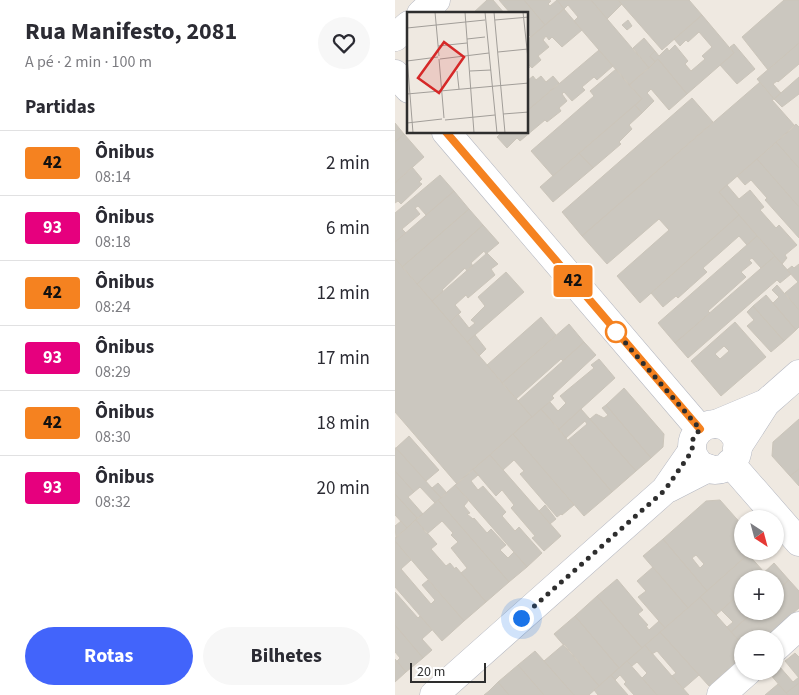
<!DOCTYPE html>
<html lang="pt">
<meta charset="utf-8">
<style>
:root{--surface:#fff;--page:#f7f7f7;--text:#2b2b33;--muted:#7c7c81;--line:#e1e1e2;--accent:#4264fb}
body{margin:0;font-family:"Source Sans 3",sans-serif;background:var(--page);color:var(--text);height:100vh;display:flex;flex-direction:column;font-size:19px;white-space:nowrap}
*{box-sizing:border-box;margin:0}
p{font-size:16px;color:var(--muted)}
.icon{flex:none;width:28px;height:28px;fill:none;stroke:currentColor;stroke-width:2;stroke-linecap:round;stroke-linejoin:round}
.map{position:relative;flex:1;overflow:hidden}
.details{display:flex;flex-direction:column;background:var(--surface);width:395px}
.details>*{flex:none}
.badge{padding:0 10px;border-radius:4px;font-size:18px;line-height:32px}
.needle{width:32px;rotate:144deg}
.tools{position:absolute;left:339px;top:510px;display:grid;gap:10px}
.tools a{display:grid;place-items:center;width:50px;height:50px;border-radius:50%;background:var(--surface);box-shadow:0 1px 4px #0004;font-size:25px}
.scale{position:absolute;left:15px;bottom:12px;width:76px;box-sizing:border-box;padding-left:5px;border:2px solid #2e2e2e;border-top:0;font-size:14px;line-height:18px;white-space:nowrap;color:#2e2e2e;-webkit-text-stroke:4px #fff;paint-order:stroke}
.you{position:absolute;width:25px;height:25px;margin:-12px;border:4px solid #fff;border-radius:50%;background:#1a73e8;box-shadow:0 0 0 8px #1a73e833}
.map>.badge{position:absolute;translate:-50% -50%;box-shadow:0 0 0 2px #fff}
h2{padding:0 25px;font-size:19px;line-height:45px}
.round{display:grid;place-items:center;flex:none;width:52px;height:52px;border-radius:26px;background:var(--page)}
.overview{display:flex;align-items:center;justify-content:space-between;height:85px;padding:0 25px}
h1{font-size:24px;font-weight:700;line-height:38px}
.button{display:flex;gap:10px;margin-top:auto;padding:10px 25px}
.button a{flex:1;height:58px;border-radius:30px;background:var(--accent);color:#fff;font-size:20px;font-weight:700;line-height:58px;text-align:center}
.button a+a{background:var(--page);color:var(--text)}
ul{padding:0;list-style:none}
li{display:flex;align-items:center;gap:15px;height:65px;padding:0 25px;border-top:1px solid var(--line)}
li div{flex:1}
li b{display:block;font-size:19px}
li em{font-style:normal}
li .badge{min-width:55px;font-weight:700;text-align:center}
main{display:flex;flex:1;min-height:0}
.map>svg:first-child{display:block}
.building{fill:#cbc7bf;stroke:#cbc5ba;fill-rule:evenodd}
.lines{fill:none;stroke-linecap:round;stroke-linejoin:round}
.minor-casing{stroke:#b4b7c1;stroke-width:29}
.secondary-casing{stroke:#b4b7c1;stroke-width:29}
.minor{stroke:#fff;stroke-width:28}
.secondary{stroke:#fff;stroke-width:28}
.line-casing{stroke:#fff;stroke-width:11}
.line{stroke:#f58220;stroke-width:8}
.walk{stroke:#2e2e2e;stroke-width:5;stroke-dasharray:0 9}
.stop-dot{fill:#fff;stroke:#f58220;stroke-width:2.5}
.inset-road{fill:none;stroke:#a29e99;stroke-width:1}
.view{fill:#d62828;fill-opacity:0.15;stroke:#d62828;stroke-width:2.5}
.inset-edge{fill:none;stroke:#2e2e2e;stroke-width:2.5}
</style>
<main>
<section class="details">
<div class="overview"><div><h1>Rua Manifesto, 2081</h1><p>A pé · 2 min · 100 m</p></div><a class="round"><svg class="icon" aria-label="heart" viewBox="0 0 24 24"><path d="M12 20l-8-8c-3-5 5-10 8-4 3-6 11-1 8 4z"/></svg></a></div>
<h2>Partidas</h2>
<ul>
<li><span class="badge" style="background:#f58220;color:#111">42</span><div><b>Ônibus</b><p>08:14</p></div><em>2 min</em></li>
<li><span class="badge" style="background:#e6007e;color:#fff">93</span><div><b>Ônibus</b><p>08:18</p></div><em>6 min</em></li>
<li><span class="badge" style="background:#f58220;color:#111">42</span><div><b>Ônibus</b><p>08:24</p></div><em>12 min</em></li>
<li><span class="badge" style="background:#e6007e;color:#fff">93</span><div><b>Ônibus</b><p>08:29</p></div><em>17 min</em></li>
<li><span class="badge" style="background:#f58220;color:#111">42</span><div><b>Ônibus</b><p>08:30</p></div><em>18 min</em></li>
<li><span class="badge" style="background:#e6007e;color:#fff">93</span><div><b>Ônibus</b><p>08:32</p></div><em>20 min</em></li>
</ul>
<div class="button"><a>Rotas</a><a>Bilhetes</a></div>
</section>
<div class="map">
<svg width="404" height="695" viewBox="0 0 404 695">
<rect width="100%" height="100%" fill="#efe9e1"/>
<!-- building -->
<path class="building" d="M92,0H98L110,14H77Z
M104,0H129L150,25L136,37L132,33V14H116Z
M129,0H154L156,1L153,4L155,6L162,0L169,9L150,25Z
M162,0H196L254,68L234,85L179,21L183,17L173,5L169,9Z
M196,0H223L227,4L212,19Z
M223,0H294L307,15L267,50Z
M389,0H404V43L373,70L347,37Z
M169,9L187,30L167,47L157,37L154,40L151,36L148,40L154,47L143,56L146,60L137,68L134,65L132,67V40Z
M307,15L339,53L292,94L263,59L260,62L255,56L260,51L264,56L272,48L274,51L280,45L293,61L290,64L296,71L310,59L307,56L317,47L304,32L293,42L291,40L285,46L279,39Z
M233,20L237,26L232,30L227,25Z
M249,38L260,51L255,56L260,62L254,68L238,48Z
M404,43V64L383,82L382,81L378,84L386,93L379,99L362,79Z
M339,44L360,69L342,84L325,65L339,53L335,47Z
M204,50L218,66L202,80L199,77L187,87L190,90L177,101L169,92L167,94L172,101L164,108L166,111L152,122L150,120L125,141L122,138L112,148L102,137L107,132H132V111Z
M263,59L292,94L274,110L256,89L252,93L259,101L247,113L240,105L247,99L234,85Z
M221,69L247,99L158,176L136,151L199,96L195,91Z
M138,76L141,80L146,76L151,82L158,76L164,83L132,111V81Z
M404,77V94L387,107L379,99Z
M365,82L379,99L377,100L400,126L324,192L344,215L245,303L222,276L274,230L264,219L212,264L187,236Z
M297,98L318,122L187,236L167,212Z
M240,105L247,113L234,125L237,129L224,142L226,144L198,168L184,153Z
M0,123L9,134L0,142Z
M401,124L404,127V168L381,142Z
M9,134L29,157L0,183V142Z
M381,142L404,168V207L362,159Z
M184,153L198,168L158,202L145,187Z
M362,159L404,207V238L370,200L372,198L356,180L350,185L342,176Z
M17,167L27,179L24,182L27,184L6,204L3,201L0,203V183Z
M45,175L59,191L31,215L23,206L20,208L25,214L7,229L11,233L0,242V213Z
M332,185L344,199L355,190L369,207L365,210L381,228L384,225L402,245L390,255L392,258L387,264L324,192Z
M59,191L74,209L7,267L0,258V242Z
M74,209L88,225L22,284L7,267Z
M344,215L362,236L352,245L344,236L308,268L312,272L283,298L281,296L268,307L256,293Z
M88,225L104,243L91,254L89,251L76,263L78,266L72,271L70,268L47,290L48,291L37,301L22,284Z
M362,236L380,256L366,268L357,258L354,260L357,263L346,272L351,277L313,311L315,313L280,343L263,323Z
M92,253L103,264L96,269L100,275L73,298L71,295L60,305L66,312L55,322L37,301Z
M380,256L396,274L385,283L382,280L293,358L280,343Z
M0,258L137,417L62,484L0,412Z
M404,264V283L392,270L397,266L399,268Z
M111,272L129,292L72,342L55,322L63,314L74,328L80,323L76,320L90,306L83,297Z
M403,282L404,283V310L390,293Z
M382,285L404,310V327L401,330L378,303L384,297L377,290Z
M371,295L401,330L389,341L358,306Z
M358,306L389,341L376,352L352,326L359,320L352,312Z
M146,317L161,335L107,383L92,365Z
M340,322L371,357L326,396L296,361ZM329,346L334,351L325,359L320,354Z
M174,324L189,342L168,361L166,359L121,399L107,383Z
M80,335L91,349L84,356L72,342Z
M189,342L201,355L157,396L159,398L137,417L123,401Z
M204,359L220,378L164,429L146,409L155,402L163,411L171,403L165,396L199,368L196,365Z
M229,388L269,434L268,447L256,458L211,405Z
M211,405L256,458L241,471L195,419L201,414L209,418L213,415L207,408Z
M146,409L217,492L189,516L118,434Z
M186,409L241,471L217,492L173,440L192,424L190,421L171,438L164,429Z
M404,419V469L395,476L377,456L378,442Z
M118,434L179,505L167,515L166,514L162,517L125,474L129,471L119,460L108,470L95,455Z
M14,436L44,470L31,481L1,448Z
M0,448H1L46,498L40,503L25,487L19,492L0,471Z
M95,455L166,536L149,551L137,538L140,536L116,508L119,505L107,490L101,496L78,469Z
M78,469L83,475L76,481L83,490L88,486L111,512L107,516L120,531L124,527L147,553L132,567L60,485Z
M404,469V486L395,476Z
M0,471L19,492L13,497L28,514L22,518L0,494Z
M43,483L52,493L46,498L37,488Z
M60,485L74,500L69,506L75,513L72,514L78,519L79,518L92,533L96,529L111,545L105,550L113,558L119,552L132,567L114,582L43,500Z
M0,494L22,518L12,528L0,515Z
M43,500L114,582L91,602L66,573L72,568L56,548L63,542L56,535L58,533L47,521L32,534L21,520Z
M325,500L348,526V551H357L312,591L268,539L311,501ZM301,555L309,564L305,568L297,558Z
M150,505L161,519L155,524L144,511Z
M21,520L42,544L36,549L51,566L55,563L60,569L61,567L91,602L69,621L0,541V538Z
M6,521L12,528L1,538L0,526Z
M268,539L312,591L293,608L248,556Z
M0,541L16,560L6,569L36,604L40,600L27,585L33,580L69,621L47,641L0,587Z
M353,554L369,572L361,579H348V591L321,615L305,597Z
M379,563L394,580L380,592V579H362Z
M258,567L293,608L270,628L243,597L251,591L242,581Z
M222,579L248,610L243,614L253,625L251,626L254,630L264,621L270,628L247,648L202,596Z
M394,580L404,591V608L368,639H348V645L336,632L359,611H380V592Z
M348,591V611H359L336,632L332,627L338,622L326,610Z
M0,592L23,618L25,616L37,630L27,639L37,650L28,658L0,625Z
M202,596L247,648L224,668L180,616Z
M305,597L348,645V657L345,659L342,656L338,659L341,662L314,686L265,632Z
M180,616L224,668L204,686L159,634Z
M0,625L28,658L11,672L2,661L5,658L0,652Z
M265,632L304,675L288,689L277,676L281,673L262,651L257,654L250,645Z
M169,644L204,686L194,695H179L149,661Z
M250,645L277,676L294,695H262L247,678L252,673L242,662L237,666L232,661Z
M140,651L149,661L179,695H149L123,665Z
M400,653L404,657V678L390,661Z
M0,659L11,672L0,682Z
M232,661L262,695H239L229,684L231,682L225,675L220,680L216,675Z
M123,665L149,695H114L103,682Z
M384,666L398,682L404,677V683L391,693L375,674Z
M216,675L220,680L233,695H203L199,690Z
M103,682L114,695H89L94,691Z
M404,683V695H393L391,693Z
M383,684L393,695H370Z"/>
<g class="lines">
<defs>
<path id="minor" d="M26,14L41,0
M0,37L14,25
M321,424L371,403
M342,448L371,403L404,374
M274,488L313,468
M380,648L404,626
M39,695L270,490L297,451
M326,695L353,671"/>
<path id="secondary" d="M0,74L14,89
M51,132L305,429
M297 447a23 23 0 1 1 46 0a23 23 0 1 1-46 0Z
M335,463L404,542"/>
</defs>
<!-- minor casing -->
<use href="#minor" class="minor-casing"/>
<!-- secondary casing -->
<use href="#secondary" class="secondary-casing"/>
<!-- minor -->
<use href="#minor" class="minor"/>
<!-- secondary -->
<use href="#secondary" class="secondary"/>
</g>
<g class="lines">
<defs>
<path id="line" d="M51,132L305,429"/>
</defs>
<!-- line casing -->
<use href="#line" class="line-casing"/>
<!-- line -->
<use href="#line" class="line"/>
<!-- walk -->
<path class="walk" d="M126,618L270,490L297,451L298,439L305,429L221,332"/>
</g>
<!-- markers -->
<circle class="stop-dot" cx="221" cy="332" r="10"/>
<!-- overview -->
<g transform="translate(12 12)">
<rect width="121" height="121" fill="#efe9e1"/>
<path class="inset-road" d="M28,0L32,44M58,0L67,121M78,0L90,121M87,0L98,121M116,0L122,56M88,8L122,5M0,16L78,8M60,27L78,25M31,34L60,31M91,40L121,37M0,45L6,121M32,47L37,106M33,47L82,41M0,49L31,45M50,59L52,77M63,59L84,58M0,82L122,71M96,102L122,100M38,108L88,103M0,111L35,107"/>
<path class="view" d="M37,30L57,45L32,81L11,66Z"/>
<rect width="121" height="121" class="inset-edge"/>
</g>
</svg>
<div class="tools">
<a><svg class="needle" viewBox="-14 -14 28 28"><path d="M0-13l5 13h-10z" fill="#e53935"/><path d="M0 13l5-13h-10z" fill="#7c7c81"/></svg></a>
<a>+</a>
<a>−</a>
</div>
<div class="scale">20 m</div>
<div class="you" style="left:126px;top:618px"></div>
<b class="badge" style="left:178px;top:281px;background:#f58220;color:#111">42</b>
</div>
</main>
